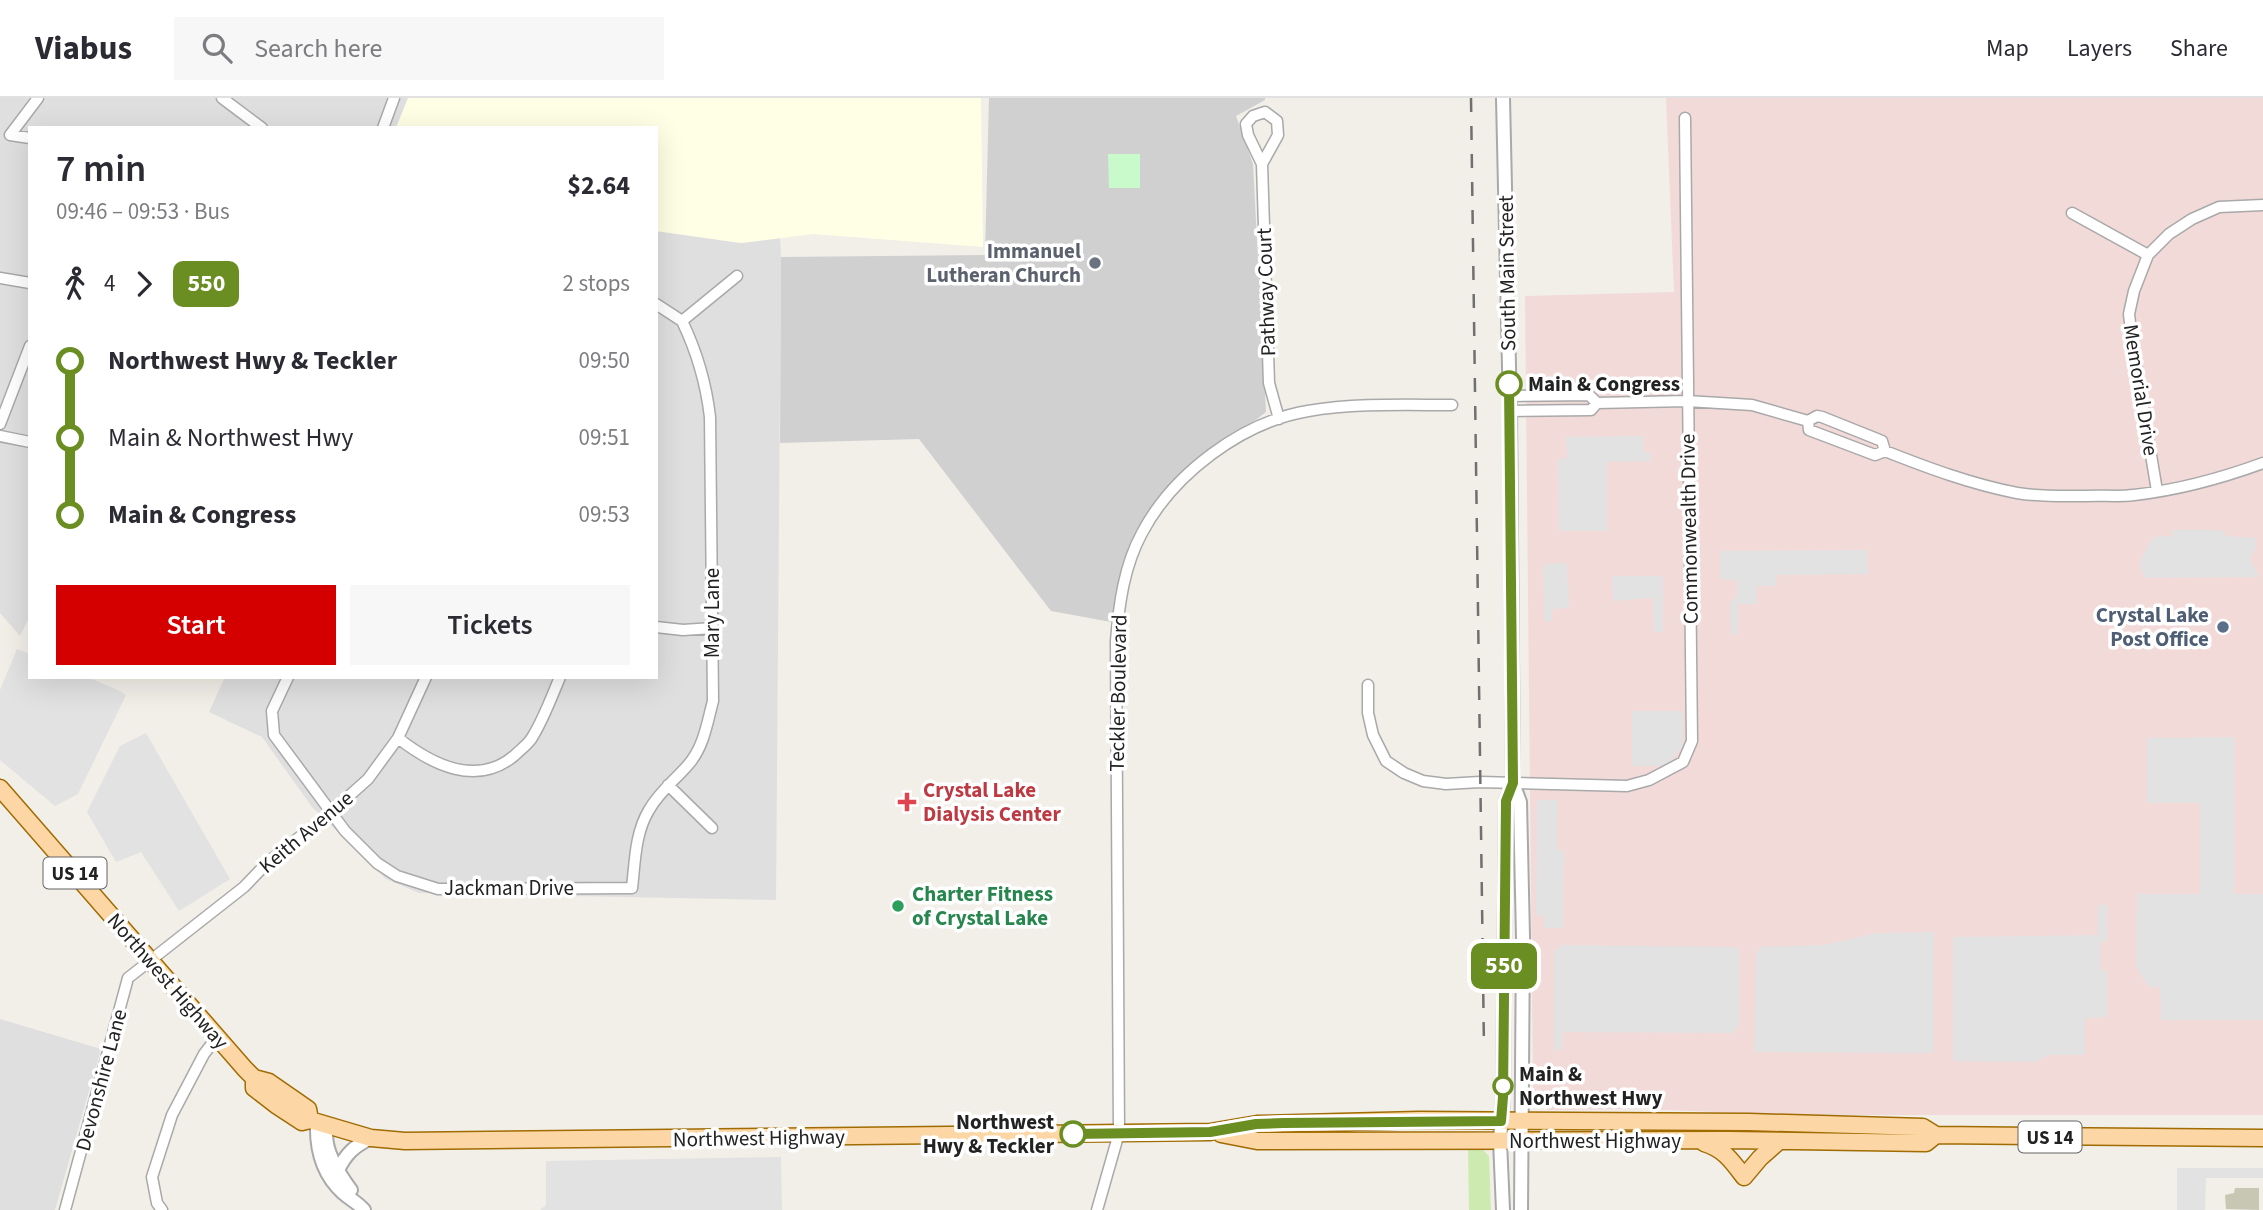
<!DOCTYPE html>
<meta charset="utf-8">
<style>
:root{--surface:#fff;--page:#f7f7f7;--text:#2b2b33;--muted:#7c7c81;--line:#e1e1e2;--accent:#d40000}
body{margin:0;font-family:"Source Sans 3",sans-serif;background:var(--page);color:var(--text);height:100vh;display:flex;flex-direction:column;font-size:26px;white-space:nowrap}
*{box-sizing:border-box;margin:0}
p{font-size:23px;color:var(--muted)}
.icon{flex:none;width:38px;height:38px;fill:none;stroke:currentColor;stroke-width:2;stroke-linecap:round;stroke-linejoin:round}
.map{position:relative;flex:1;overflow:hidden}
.panel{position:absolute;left:28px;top:28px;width:630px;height:553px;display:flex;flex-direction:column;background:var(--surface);border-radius:0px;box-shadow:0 7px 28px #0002}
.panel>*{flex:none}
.badge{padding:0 14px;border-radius:10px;font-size:24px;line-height:46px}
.map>.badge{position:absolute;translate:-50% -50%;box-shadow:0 0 0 4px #fff}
.legs{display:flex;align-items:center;gap:10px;height:77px;padding:0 28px;font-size:23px}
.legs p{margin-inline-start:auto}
.overview{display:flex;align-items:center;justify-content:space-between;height:119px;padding:0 28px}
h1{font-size:38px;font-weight:600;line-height:52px}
.button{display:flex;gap:14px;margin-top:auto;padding:14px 28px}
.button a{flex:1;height:80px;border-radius:0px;background:var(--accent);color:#fff;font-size:28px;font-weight:600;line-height:80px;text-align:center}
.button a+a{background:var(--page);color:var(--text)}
ul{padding:0 28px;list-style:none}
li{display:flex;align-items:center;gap:24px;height:77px;font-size:26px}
li i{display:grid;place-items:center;width:10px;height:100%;margin:0 9px;background:currentColor}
li i::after{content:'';width:18px;height:18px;margin:-9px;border:5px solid;border-radius:50%;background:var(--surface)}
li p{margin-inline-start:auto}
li:first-child i{background:linear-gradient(#0000 50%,currentColor 0)}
li:last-child i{background:linear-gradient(currentColor 50%,#0000 0)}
header{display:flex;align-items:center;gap:42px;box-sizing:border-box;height:98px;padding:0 35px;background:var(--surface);border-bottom:2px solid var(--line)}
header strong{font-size:33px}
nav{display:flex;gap:38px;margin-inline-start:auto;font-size:24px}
.search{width:490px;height:63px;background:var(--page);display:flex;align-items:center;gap:18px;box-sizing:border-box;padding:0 24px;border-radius:0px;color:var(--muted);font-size:26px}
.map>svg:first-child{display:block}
.residential{fill:#e0dfdf}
.commercial{fill:#f2dad9}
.education{fill:#ffffe5}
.religious{fill:#d0d0d0}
.construction{fill:#c7c7b4}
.grass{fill:#cdebb0}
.park{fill:#c8facc}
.parking{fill:#e2e2e2}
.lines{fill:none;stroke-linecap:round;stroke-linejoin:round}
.minor-casing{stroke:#a9a9a9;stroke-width:13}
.tertiary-casing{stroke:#a9a9a9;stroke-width:16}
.primary-casing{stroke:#a06b00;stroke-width:19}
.minor{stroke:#fff;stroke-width:10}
.tertiary{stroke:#fff;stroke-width:12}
.primary{stroke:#fcd6a4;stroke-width:16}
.rail{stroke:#707070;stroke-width:2.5;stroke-dasharray:14 14;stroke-linecap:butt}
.line-1-casing{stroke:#fff;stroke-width:16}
.line-1{stroke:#6b8e23;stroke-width:10}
.worship-dot{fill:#6b7280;stroke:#fff;stroke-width:2.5}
.stop-1-dot{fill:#fff;stroke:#6b8e23;stroke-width:3.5}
.service-dot{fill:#5c6f8a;stroke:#fff;stroke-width:2.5}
.health-dot{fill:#e0444e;stroke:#fff;stroke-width:2.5}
.leisure-dot{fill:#2e9e5b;stroke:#fff;stroke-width:2.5}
.labels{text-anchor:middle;stroke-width:7;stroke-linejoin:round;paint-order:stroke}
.shield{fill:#fff;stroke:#646464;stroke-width:2}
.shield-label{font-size:19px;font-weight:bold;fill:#222}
.worship-label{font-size:21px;font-weight:bold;fill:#5b616d;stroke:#fff;text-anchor:end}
.street-label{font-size:21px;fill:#222;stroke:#fff}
.stop-label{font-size:21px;font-weight:bold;fill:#222;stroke:#fff;text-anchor:start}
.service-label{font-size:21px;font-weight:bold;fill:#4e5e75;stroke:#fff;text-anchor:end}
.health-label{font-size:21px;font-weight:bold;fill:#be3a42;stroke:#fff;text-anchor:start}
.leisure-label{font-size:21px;font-weight:bold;fill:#27864d;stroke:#fff;text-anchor:start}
</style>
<header>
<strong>Viabus</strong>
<div class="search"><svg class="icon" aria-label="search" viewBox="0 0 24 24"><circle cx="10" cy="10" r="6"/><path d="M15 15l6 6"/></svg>Search here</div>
<nav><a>Map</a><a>Layers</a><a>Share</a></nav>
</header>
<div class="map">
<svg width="2263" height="1112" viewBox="0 0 2263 1112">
<rect width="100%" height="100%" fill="#f2efe9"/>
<!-- residential -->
<path class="residential" d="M0,0H408L396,30H30V518L20,538L0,515Z
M656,133L741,145L780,140L781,159L776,802L419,795L386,781L312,709L262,639L209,614L225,579H656Z
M0,921L101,951L55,1112H0Z"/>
<!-- commercial -->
<path class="commercial" d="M1666,0H2263V1017H1780L1645,1011L1548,1012L1533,993L1525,198L1674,194Z"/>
<!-- education -->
<path class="education" d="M408,0H981L983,149L813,136L741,145L656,133V30H396Z"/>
<!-- religious -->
<path class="religious" d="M989,0H1265V2L1236,18L1253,66L1266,314L1162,395L1111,524L1051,513L919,341L780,345L781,159L985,157Z"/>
<!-- construction -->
<path class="construction" d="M2235,1090H2259V1112L2226,1111L2225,1097L2234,1095Z"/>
<!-- grass -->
<path class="grass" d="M1468,1052H1483L1489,1058L1491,1112H1469Z"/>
<!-- park -->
<path class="park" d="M1108,56H1140V90H1109Z"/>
<!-- parking -->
<path class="parking" d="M1643,338V354L1651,355V363L1607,364V433H1559L1558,361L1567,360L1566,339Z
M2171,432H2222L2226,438L2256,440V449L2250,461L2259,479L2145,480L2141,472L2140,463L2153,439L2174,438Z
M1867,452L1868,476L1776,477V488H1757V506H1738V536H1731L1730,505L1737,498V482L1720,481V453Z
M1567,465L1569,510L1552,511V523H1544L1543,466Z
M1612,478H1663V534H1654L1653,500L1613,503Z
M17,551L30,556V579H87L120,593L126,597L78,696L55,708L0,662V592Z
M1632,613H1683V647L1667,668H1632Z
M146,635L230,781L179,813L141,754L116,764L87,714L120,648Z
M2234,639V796H2263V922H2161L2160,889H2149L2136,869L2137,796H2200V705H2147V640Z
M1537,702H1558L1557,752L1564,753L1563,830H1544V818L1536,817Z
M2098,807H2107V843L2100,844V872L2107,873V919L2085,920V957H2049L2035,964L1953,963V839L2098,837Z
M1934,834L1933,955L1754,954L1756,853H1760V849L1824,847L1877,835Z
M1560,847L1733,849L1739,851V927L1733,935L1563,934L1562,951L1554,952V851H1560Z
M781,1059L782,1112H540L546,1107V1063Z
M2177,1070H2263V1080H2206L2205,1112H2177Z"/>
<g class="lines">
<defs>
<path id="minor" d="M222,0L262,30
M383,30L394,0
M30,40L10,37L38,0
M1262,66L1248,37L1246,26L1253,18L1265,14L1277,23L1278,37L1262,66L1269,285L1279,321
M2072,115L2148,157
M0,180L30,185
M656,206L682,223
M682,223L737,178
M1510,298L1589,297L1597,305
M1510,313L1591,312L1597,305L1687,303L1752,307L1808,323L1817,318L1822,319L1882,343L1885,353
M1808,323L1809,332L1875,357L1885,353C1928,370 1971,386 2017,395C2039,399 2063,398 2086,398C2102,397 2118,399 2134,397C2178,392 2222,380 2263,365
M0,326L30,248
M0,338L30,344
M2157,393L2132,242L2129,216L2134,193L2148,157L2169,136L2192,121L2219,109L2263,107
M656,529L683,532L713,530
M288,579L272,613L274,637L345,733L377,765L397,778L438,791L632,790C635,764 635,735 649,712C659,694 675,682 688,667C704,649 707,625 713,603L710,319C706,285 697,254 682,223
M1368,587V615L1373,637L1386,663L1404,675L1423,683L1446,686L1480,684L1627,688L1649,682L1683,664L1692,643L1685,20
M398,640C431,666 477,690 515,657C521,651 529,646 533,638C544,620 552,598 560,579
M668,687L712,730
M65,1112L128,880L244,789L268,764L330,715L368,681L398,640L426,579
M162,1112L157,1105L152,1079L172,1017L204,956L217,939
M1097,1112L1119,1035L1116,543C1119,506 1124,468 1142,435C1173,376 1242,324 1308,313C1355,305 1404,307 1452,307"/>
<path id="tertiary" d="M1503,0L1510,313L1513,685L1520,704L1523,839L1521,1112
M317,1025C316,1052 323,1077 343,1095C350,1101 358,1105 364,1112
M327,1029C322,1050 339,1076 351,1092
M338,1072C346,1056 354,1048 371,1040
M1503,1112L1500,1043L1503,999L1506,703L1513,685"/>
<path id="primary" d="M0,690L245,971L254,980L269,984L308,1011L310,1022
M254,980V990L276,1007L302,1024L310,1022L371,1040L405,1043L1210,1034L1257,1026L1419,1022L1749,1024L1923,1029L1936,1037L2263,1040
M1221,1036L1257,1043L1728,1042L1926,1045L1936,1037
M1704,1045C1724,1051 1732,1063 1744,1079L1760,1060L1778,1044"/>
</defs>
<!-- minor casing -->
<use href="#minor" class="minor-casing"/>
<!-- tertiary casing -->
<use href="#tertiary" class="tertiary-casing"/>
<!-- primary casing -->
<use href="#primary" class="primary-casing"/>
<!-- minor -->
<use href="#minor" class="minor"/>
<!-- tertiary -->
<use href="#tertiary" class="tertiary"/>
<!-- primary -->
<use href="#primary" class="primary"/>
<!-- rail -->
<path class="rail" d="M1471,0L1484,951"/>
</g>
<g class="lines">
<defs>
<path id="line-1" d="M1073,1036L1210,1034L1256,1026L1283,1025L1501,1023L1503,999L1506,703L1513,685L1509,286"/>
</defs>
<!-- line-1 casing -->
<use href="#line-1" class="line-1-casing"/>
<!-- line-1 -->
<use href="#line-1" class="line-1"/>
</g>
<!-- markers -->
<circle class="worship-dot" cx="1095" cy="165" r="7"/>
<g class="stop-1-dot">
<circle cx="1509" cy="286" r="12"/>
<circle cx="1503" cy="988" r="9"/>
<circle cx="1073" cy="1036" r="12"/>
</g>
<circle class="service-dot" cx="2223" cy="529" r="7"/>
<path class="health-dot" d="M903.5 693.5h7v7h7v7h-7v7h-7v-7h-7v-7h7z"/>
<circle class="leisure-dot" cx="898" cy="808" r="7"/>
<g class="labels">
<!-- shield labels -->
<g class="shield">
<rect x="43.5" y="759.5" width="63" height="31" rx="5"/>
<rect x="2018.5" y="1023.5" width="63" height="31" rx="5"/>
</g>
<g class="shield-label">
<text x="75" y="782">US 14</text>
<text x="2050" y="1046">US 14</text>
</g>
<!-- worship labels -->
<g class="worship-label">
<text x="1081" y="160">Immanuel<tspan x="1081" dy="24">Lutheran Church</tspan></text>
</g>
<!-- street labels -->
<g class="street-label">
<text transform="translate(1507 175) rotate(-91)" y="7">South Main Street</text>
<text transform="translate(1266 194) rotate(-92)" y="7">Pathway Court</text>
<text transform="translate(2141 292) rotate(81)" y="7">Memorial Drive</text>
<text transform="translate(1689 431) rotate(-91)" y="7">Commonwealth Drive</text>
<text transform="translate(712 515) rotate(-90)" y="7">Mary Lane</text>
<text transform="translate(1118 595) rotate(-89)" y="7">Teckler Boulevard</text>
<text transform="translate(306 734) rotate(-40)" y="7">Keith Avenue</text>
<text x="509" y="797">Jackman Drive</text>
<text transform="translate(168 883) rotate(49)" y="7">Northwest Highway</text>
<text transform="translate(101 982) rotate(-75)" y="7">Devonshire Lane</text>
<text transform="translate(759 1040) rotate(-1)" y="7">Northwest Highway</text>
<text x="1595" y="1050">Northwest Highway</text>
</g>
<!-- stop labels -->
<g class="stop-label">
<text x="1528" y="293">Main &amp; Congress</text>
<text x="1519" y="983">Main &amp;<tspan x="1519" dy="24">Northwest Hwy</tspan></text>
<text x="1054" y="1031" text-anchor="end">Northwest<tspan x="1054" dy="24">Hwy &amp; Teckler</tspan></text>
</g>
<!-- service labels -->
<g class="service-label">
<text x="2209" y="524">Crystal Lake<tspan x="2209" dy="24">Post Office</tspan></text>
</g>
<!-- health labels -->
<g class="health-label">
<text x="923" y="699">Crystal Lake<tspan x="923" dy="24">Dialysis Center</tspan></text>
</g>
<!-- leisure labels -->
<g class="leisure-label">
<text x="912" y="803">Charter Fitness<tspan x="912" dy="24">of Crystal Lake</tspan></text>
</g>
</g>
</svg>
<b class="badge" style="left:1504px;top:868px;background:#6b8e23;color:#fff">550</b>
<section class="panel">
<div class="overview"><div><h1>7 min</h1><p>09:46 – 09:53 · Bus</p></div><b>$2.64</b></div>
<div class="legs"><svg class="icon" aria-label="walk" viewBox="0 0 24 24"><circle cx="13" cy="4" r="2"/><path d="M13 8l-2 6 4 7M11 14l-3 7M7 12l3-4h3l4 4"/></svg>4<svg class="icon" aria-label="forward" viewBox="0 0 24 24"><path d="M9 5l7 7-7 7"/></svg><b class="badge" style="background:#6b8e23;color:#fff">550</b><p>2 stops</p></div>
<ul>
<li><i style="color:#6b8e23"></i><b>Northwest Hwy &amp; Teckler</b><p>09:50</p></li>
<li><i style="color:#6b8e23"></i><span>Main &amp; Northwest Hwy</span><p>09:51</p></li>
<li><i style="color:#6b8e23"></i><b>Main &amp; Congress</b><p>09:53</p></li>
</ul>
<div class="button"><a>Start</a><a>Tickets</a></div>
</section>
</div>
